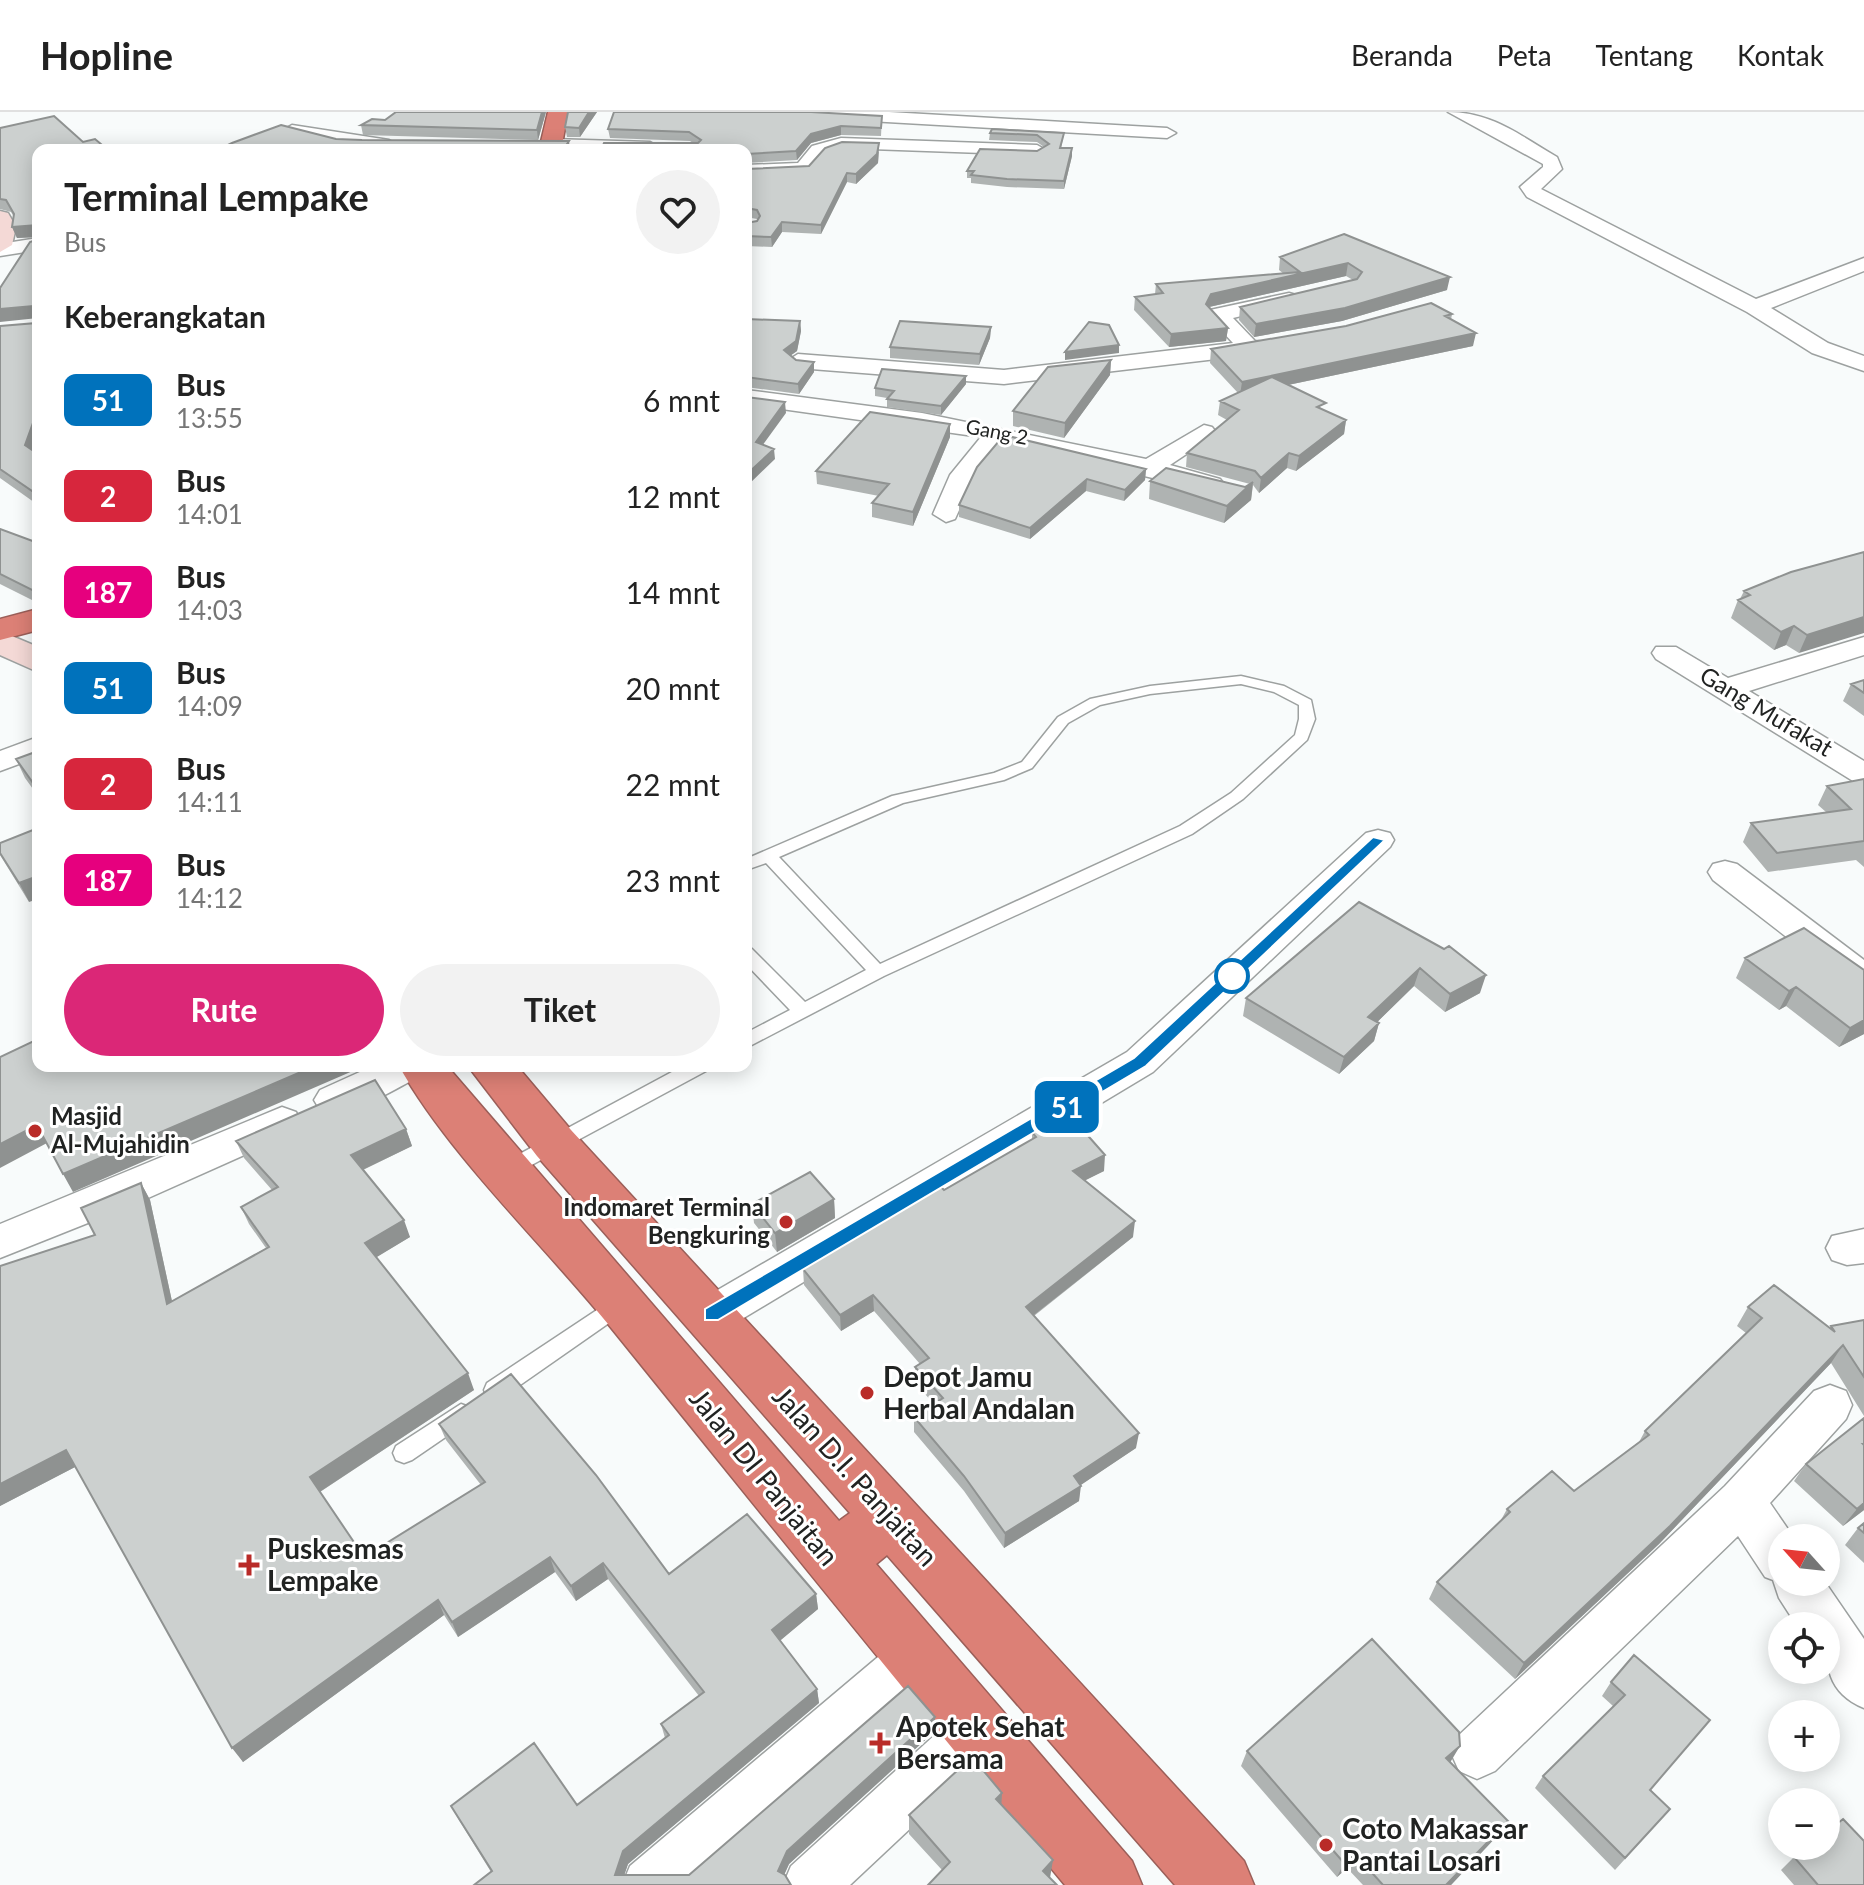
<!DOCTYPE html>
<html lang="id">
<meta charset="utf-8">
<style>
:root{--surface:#fff;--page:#f2f2f2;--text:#222;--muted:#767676;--line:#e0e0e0;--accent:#db2777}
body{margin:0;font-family:Lato,sans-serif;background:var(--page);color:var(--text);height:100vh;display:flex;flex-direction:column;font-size:30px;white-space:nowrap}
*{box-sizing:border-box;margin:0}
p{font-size:26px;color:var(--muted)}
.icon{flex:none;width:44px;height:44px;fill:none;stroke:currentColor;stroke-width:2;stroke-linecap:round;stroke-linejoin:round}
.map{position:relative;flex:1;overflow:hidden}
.details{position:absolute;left:32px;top:32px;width:720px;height:928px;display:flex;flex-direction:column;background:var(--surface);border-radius:16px;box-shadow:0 4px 20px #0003}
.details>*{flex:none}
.badge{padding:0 16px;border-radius:12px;font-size:28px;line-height:52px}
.needle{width:52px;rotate:297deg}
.fabs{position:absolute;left:1768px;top:1412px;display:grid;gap:16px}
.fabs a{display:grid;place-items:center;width:72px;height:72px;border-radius:50%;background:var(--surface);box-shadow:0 4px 20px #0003;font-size:40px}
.map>.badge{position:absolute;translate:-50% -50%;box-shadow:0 0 0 4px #fff}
h2{padding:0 32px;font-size:30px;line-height:72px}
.round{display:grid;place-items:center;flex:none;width:84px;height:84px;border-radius:42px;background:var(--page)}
.summary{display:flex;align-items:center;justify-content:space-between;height:136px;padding:0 32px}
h1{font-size:38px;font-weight:700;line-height:60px}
.cta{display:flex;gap:16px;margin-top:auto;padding:16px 32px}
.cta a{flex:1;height:92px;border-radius:48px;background:var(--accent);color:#fff;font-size:32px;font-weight:700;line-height:92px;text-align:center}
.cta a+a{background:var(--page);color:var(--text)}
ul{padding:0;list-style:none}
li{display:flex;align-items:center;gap:24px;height:96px;padding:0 32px}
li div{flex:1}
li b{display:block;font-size:30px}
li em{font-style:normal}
li .badge{min-width:88px;font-weight:700;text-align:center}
header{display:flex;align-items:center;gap:48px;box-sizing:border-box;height:112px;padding:0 40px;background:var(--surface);border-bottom:2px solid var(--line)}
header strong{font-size:38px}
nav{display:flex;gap:44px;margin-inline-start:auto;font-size:28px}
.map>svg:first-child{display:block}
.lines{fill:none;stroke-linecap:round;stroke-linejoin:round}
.lane-casing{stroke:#9da1a0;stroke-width:3}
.street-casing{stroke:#9da1a0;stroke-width:3}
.secondary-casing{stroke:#9da1a0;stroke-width:3}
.highway-casing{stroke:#9b5f59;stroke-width:3}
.lane{fill:#fff;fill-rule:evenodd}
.street{fill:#fff;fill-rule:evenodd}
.secondary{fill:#f4d9d6;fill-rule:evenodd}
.highway{fill:#dc8076;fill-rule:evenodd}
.wall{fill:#afb3b2}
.shaded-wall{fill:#8f9291}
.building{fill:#ccd0cf;stroke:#8f9291;stroke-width:2}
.line{fill:#0072bc;stroke:#fff;stroke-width:2}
.stop-dot{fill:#fff;stroke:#0072bc;stroke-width:4}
.poi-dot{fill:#b92b28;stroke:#fff;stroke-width:3}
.labels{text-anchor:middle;stroke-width:6;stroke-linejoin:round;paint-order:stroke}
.far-street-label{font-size:20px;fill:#212322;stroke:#fff}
.street-label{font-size:24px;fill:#212322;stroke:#fff}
.poi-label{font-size:24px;font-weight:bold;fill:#212322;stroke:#fff;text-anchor:start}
.near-poi-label{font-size:28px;font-weight:bold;fill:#212322;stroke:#fff;text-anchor:start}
.near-street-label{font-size:28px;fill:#212322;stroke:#fff}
</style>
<header>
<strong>Hopline</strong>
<nav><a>Beranda</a><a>Peta</a><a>Tentang</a><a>Kontak</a></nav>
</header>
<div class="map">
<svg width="1864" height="1773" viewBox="0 0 1864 1773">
<rect width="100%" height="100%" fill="#f8fbfb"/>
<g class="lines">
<defs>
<path id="lane" d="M1241,564L1284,574L1311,588L1315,607L1307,628L1243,687L1192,722L884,864L746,936V921L790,898L746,852V835L752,837L805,890L866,858L766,751L746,758V747L892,684L994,661L1022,650L1058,605L1090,587L1150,574ZM1241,572L1274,580L1299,593V607L1295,623L1231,681L1180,714L880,852L779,745L903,691L1004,668L1032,656L1068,611L1100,593L1150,582Z
M683,954H708L706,959L513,1063L506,1066L499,1063L496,1058L499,1053Z
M621,1182L629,1185L632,1191L629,1197L503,1285L495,1288L487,1285L484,1278L487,1271Z
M461,1292L469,1295L472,1302L469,1309L412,1348L404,1351L396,1348L393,1341L396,1334Z"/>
<path id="street" d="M790,0H889L1167,16L1176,21L1167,26L799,5Z
M1448,0C1492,0 1521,24 1557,45L1562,57L1541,77L1756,187L1864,146V159L1771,196L1828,231L1864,244V259L1812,241L1747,200L1527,85L1520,75L1543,55V52Z
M292,13L389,28L398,33L387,38L286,22L283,18Z
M841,26L1037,33L1046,38L1037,43L842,36L824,42L809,60L746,63V53L798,51L812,34Z
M552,27L650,30L659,35L657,38L546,36L543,32Z
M38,126V138L0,144V132Z
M1289,181L1296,183L1300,187L1296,191L1233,206L1255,229L1267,230L1270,235L1267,240L1259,242L1004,272L798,256L787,249L798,242L1004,258L1233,231L1207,203L1210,198Z
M746,278L922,301L1146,347L1204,313L1212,315L1216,320L1212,325L1170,353L1220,367L1224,372L1211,380L1003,330L974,365L955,407L946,410L933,402L950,363L981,325L746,292Z
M1864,525V543L1749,579L1864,649V672L1853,669L1656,547L1652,541L1656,535H1676L1728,566Z
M38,625V645L0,659V639Z
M1378,718L1390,721L1394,728L1390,735L1153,960L727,1216L712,1221L697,1216L691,1203L697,1190L1127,940L1366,721Z
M1725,749L1737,752L1864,848V878L1851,875L1713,768L1708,760L1713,752Z
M373,954H427L421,964C393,977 350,1008 320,998L314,988L320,978Z
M282,995L296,1000L301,1010L296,1020L128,1095L0,1146V1112Z
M1864,1117V1151L1847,1153L1832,1148L1826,1136L1832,1124Z
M1830,1273L1846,1279L1852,1293L1846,1307L1770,1391L1794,1426H1782V1470H1825L1864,1527V1596C1825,1580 1826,1551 1826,1514H1797L1779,1486L1773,1468L1765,1465L1738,1424L1495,1659L1477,1667L1459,1659L1451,1641L1459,1623L1725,1374L1814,1279Z
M915,1521L933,1529L940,1546L933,1563L691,1773H622L630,1754L897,1529Z
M977,1593L995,1601L1003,1619L995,1637L850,1773H783L791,1754L959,1601Z"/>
<path id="secondary" d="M0,99L8,101L16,115L12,133L0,140Z
M0,519L38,535V560L0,543Z"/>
<path id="highway" d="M548,0H568L561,38H539Z
M38,497V518L0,528V507Z
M399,954H447L839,1409L850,1401L537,1044L468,954H517L571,1018L1244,1749L1254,1773H1175L887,1443L876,1452L1132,1749L1142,1773H1065C910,1586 760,1400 608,1212C542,1131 449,1043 399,954Z"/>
</defs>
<!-- lane casing -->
<use href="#lane" class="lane-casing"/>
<!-- street casing -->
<use href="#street" class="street-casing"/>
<!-- secondary casing -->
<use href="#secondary" class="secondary-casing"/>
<!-- highway casing -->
<use href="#highway" class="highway-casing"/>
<!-- lane -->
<use href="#lane" class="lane"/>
<!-- street -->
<use href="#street" class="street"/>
<!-- secondary -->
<use href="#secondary" class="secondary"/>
<!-- highway -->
<use href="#highway" class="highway"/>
</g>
<!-- wall -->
<path class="wall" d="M546,0L538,28L363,23L361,13L385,8Z
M568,0H597L580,25H567L565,15Z
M54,4L33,339L38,342V393L0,366V214L36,211V128L37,125L17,126L12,115L14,105L11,100L0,97V16Z
M882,4L881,24L841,23L811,31L797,48L746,51V38H601L604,31H693L690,29L610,26L608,17Z
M990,21H1064L1061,36L1072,44L1064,77L1007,75L971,71V66H967V59L1037,39L1044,35L1037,30L989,28Z
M879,40L878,51L856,72L847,70L821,122L782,120L772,135L746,134V111L757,109V107L746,105V57L809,54Z
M1344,122L1447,178L1342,209L1254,225L1239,208L1240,195L1353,168L1346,164L1209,195L1228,216L1226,229L1169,235L1134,198L1135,185L1155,182L1156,172L1284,162L1279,158L1280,145Z
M1452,202L1451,208L1473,234L1288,273L1324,298L1346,308L1344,322L1296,359L1287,356L1259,381L1253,373L1251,388L1224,411L1149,387L1150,369L1245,375L1250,372L1186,355L1187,341L1227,308L1218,303L1220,289L1238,281L1210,251L1211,237Z
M746,207L800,209L801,219L797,239L790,244L814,260L799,282L746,275Z
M991,215L990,226L979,253L890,246V235Z
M1111,248L1110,263L1064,326L1013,314V299Z
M966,272L941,303L887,295V286L875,284V276Z
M950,325L913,414L872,405V391L879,384L817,372L816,359Z
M977,355L1146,357L1145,368L1124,389L1086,379L1030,427L959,405V393Z
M0,417L38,431V491L0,472Z
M1864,440L1799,541L1786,533L1774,538L1731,506L1738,488L1740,487L1744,479Z
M1864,568V604L1843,589L1851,572Z
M38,639V684L25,666L16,647Z
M1864,667V755L1856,748L1768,760L1743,730L1751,711L1826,700L1818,693L1827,674Z
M0,731L29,790L0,743Z
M1359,790L1480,881L1445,900L1414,874L1377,910L1379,911L1374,929L1339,962L1243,904L1246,886Z
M1745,846L1864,858V922L1839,935L1786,894L1779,898L1736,866Z
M406,1017L412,1034L363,1058L410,1125L376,1145L474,1278L320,1380L364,1445L481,1373L446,1328L439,1312L669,1462L816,1482L818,1497L780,1528L817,1577L819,1591L628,1752L624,1763H689L935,1619L789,1752L784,1763L791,1773L491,1760L459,1708L451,1694L577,1693L665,1626L661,1612L699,1584L608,1467L576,1489L555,1460L458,1525L444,1503L243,1650L75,1355L0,1394V1154L95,1123L141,1071L150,1088L172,1189L266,1136L249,1112L241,1095L272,1078L244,1046L236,1029Z
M1032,1020L1104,1059L1085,1068L1133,1125L1034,1204L1136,1336L1080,1373L1079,1389L1004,1436L964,1379L914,1320V1305L934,1292L915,1271V1255L920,1252L874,1199L841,1219L804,1173L803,1157L1032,1028Z
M834,1087L835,1106L777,1140L754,1111L752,1092Z
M1748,1195L1830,1216L1831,1214L1864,1208V1304L1831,1251L1659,1432L1515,1567L1429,1487L1437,1470L1501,1408L1507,1397L1574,1379L1639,1330L1645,1319L1746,1221L1737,1214Z
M1864,1306V1398L1843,1414L1794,1369L1806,1352Z
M1864,1411V1451L1845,1433L1858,1416Z
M1634,1543L1651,1678L1670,1697L1615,1758L1535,1676L1543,1664L1613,1594L1602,1584L1611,1570Z
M1247,1639L1451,1649L1450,1650L1498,1723L1451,1773H1363L1347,1756L1337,1765L1241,1654Z
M1001,1693L942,1758L909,1722V1703Z
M1794,1745L1864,1773H1794L1781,1758Z"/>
<!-- shaded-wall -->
<path class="shaded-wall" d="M542,0H546L538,28L537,18Z
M589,0H597L580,25L579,16Z
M841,14V23L811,31L797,48L796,39L811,22Z
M569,29L570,38H563Z
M879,31L878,51L856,72V62Z
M1072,36V44L1064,77V69Z
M847,61V70L821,122V113Z
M782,110V120L772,135L771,125Z
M38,113V125L17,126L12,115Z
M1348,151L1346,164L1209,195L1206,192L1211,182Z
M1450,165L1447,178L1342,209L1254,225L1256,212Z
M33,194L38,206L0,210V197Z
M800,209L801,219L797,239L784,248V238Z
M991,215L990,226L979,253L980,242Z
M1228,216L1226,229L1169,235L1171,222Z
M1476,221L1473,234L1240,283L1242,270Z
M1119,233V241L1065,248V240Z
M1111,248L1110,263L1064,326L1065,311Z
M814,250V260L799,282L798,272Z
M966,264V272L941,303V294Z
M785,290L786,301L757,341L756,330Z
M38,297V324L30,346L25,333Z
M1346,308L1344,322L1296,359L1299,344Z
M950,312V325L913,414V400Z
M774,337L775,347L746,375V363Z
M1289,341L1287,356L1259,381L1261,366Z
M1146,357L1145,368L1124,389L1125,378Z
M1087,367L1086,379L1030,427V416Z
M1253,370L1251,388L1224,411L1227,394Z
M1864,505V521L1799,541L1807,523Z
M1794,514L1786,533L1774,538L1781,520Z
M38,764V787L29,790L19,771Z
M1420,856L1414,874L1364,923L1368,905Z
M1486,863L1480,881L1445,900L1450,882Z
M1796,875L1786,894L1779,898L1789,879Z
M1864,908V922L1839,935L1850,916Z
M1379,911L1374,929L1339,962L1344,945Z
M315,954L362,955L73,1080L63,1062Z
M37,1013L47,1031L0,1056V1032Z
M406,1017L412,1034L358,1060L351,1043Z
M1105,1043L1104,1059L1072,1075L1073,1059Z
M141,1071L150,1088L176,1208L167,1192Z
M834,1087L835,1106L777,1140L775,1121Z
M404,1108L410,1125L372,1148L365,1131Z
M1135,1109L1133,1125L1025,1210L1026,1195Z
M873,1183L874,1199L841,1219L840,1203Z
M1843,1233L1831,1251L1659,1432L1515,1567L1524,1551Z
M468,1261L474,1278L318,1381L310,1365Z
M1139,1321L1136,1336L1072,1379L1074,1364Z
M66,1338L77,1354L0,1394V1372Z
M1081,1374L1079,1389L1004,1436L1005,1421Z
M1864,1391V1398L1843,1414L1857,1397Z
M550,1445L555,1460L458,1525L452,1510Z
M603,1451L608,1467L576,1489L571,1474Z
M816,1482L818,1497L775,1533L772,1518Z
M438,1488L444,1503L243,1650L232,1636Z
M817,1577L819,1591L628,1752L621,1773L615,1763L623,1739Z
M935,1605V1619L789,1752L780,1772L778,1759L787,1739Z
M1460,1634L1451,1649L1438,1662L1446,1646Z
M1002,1681L1001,1700L996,1687Z
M1508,1709L1498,1723L1451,1773H1446Z
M1355,1742L1347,1756L1337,1765L1344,1751Z
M1053,1748L1050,1766L1043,1759Z"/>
<!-- building -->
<path class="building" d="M396,0H542L537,18L361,13L372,7L385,8Z
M568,0H589L579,16L565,15Z
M614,0H811L882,4L881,16L841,14L811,22L796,39L746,42V38H629L626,35L623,38H601L604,31H698L701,28L689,20L608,17Z
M54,4L83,30L95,27L108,38H38V113L12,115L14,102L6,88L0,87V16Z
M281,13L336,27L362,28L569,29L563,38H218L232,31Z
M992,17L1064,21L1060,36H1072L1064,69L1007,67L971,63L974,59H967L980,37L1037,39L1049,32L1037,23L990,21Z
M842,30L879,31L877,42L856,62L847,61L821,113L782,110L771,125L746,124V111L757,109L760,104L757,98L746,96V57L809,54L825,36Z
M38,122V297L25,333L38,342V383L0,357V214L36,211L33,194L0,197V176L30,130L36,128Z
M1344,122L1450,165L1345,196L1256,212L1240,195L1357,167L1362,160L1348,151L1211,182L1206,192L1228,216L1171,222L1135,185L1163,181L1156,172L1300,160L1280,145Z
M1431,191L1452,202L1445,204L1476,221L1242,270L1211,237L1346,214Z
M746,207L800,209L796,229L784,238L796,248L814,250L798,272L746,265Z
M900,209L991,215L980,242L890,235Z
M1089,210L1109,213L1119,233L1065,240Z
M1111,248L1065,311L1013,299L1048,255Z
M882,257L966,264L941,294L887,287L894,279L875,276Z
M1272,265L1326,291L1317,295L1346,308L1299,344L1289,341L1261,366L1255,359L1187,341L1239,298L1220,289Z
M746,285L785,290L756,330L774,337L746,363Z
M870,300L950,312L913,400L872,391L889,372L816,359Z
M1004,323L1146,357L1125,378L1087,367L1030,416L959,393L977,355Z
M1166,356L1245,375L1253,370L1227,394L1150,369Z
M0,417L38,431V481L0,462Z
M1864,440V505L1807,523L1794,514L1781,520L1738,488L1750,483L1744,479L1791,460Z
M1864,568V581L1851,572Z
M38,639V678L16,647Z
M1864,667V729L1777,741L1751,711L1851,697L1827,674Z
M38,716V764L19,771L0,741V731Z
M1359,790L1444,837L1449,834L1486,863L1450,882L1420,856L1368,905L1379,911L1344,945L1246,886Z
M1804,816L1864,858V908L1850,916L1796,875L1789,879L1745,846Z
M38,927V954H315L63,1062L37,1013L0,1032V945Z
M375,968L406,1017L351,1043L404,1108L365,1131L468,1261L310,1365L364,1445L485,1370L439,1312L511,1262L596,1363L669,1462L747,1402L816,1482L772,1518L817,1577L623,1739L615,1763H689L908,1574L935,1605L787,1739L778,1759L785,1763L791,1773H474L492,1759L451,1694L534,1631L577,1693L669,1623L661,1612L704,1580L603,1451L571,1474L550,1445L452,1510L438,1488L232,1636L66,1338L0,1372V1154L95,1123L81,1096L141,1071L167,1192L269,1135L241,1095L278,1075L236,1029Z
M1067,1000L1105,1043L1073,1059L1135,1109L1026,1195L1139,1321L1074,1364L1081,1374L1005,1421L964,1364L914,1305L943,1286L915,1255L929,1246L873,1183L840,1203L803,1157L941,1075L944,1078L1036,1025L1032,1020Z
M810,1060L834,1087L775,1121L752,1092Z
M1774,1173L1835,1220L1831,1214L1864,1208V1265L1843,1233L1670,1414L1524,1551L1437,1470L1510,1400L1507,1397L1552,1359L1574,1379L1649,1323L1645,1319L1762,1206L1748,1195Z
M1864,1306V1332H1863L1864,1333V1391L1857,1397L1806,1352Z
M1864,1411V1421L1858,1416Z
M1372,1527L1459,1620L1460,1634L1446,1646L1508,1709L1446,1773H1383L1355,1742L1344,1751L1247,1639Z
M1634,1543L1710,1608L1650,1678L1670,1697L1625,1746L1543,1664L1625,1583L1611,1570Z
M972,1645L1002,1681L996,1687L1053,1748L1043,1759L1057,1773H928L950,1750L909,1703Z
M1843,1707L1864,1729V1773H1818L1794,1745L1809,1734H1826V1721Z"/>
<!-- line -->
<path class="line" d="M1373,725L1385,728L1146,954L718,1208H705V1197L1134,946Z"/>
<!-- markers -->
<circle class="stop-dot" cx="1232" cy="864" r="16"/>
<g class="poi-dot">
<circle cx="35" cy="1019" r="8"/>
<circle cx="786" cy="1110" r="8"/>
<circle cx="867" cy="1281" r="8"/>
<path d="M245 1441h8v8h8v8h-8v8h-8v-8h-8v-8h8z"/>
<path d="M876 1619h8v8h8v8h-8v8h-8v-8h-8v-8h8z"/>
<circle cx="1326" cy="1733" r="8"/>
</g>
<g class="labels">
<!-- far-street labels -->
<g class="far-street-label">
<text transform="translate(997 320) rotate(11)" y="7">Gang 2</text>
</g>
<!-- street labels -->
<g class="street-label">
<text transform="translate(1766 600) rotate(31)" y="8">Gang Mufakat</text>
</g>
<!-- poi labels -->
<g class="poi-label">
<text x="51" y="1013">Masjid<tspan x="51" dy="28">Al-Mujahidin</tspan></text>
<text x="770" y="1104" text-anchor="end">Indomaret Terminal<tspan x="770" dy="28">Bengkuring</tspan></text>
</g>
<!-- near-poi labels -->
<g class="near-poi-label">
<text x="883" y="1275">Depot Jamu<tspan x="883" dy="32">Herbal Andalan</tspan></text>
<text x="267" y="1447">Puskesmas<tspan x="267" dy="32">Lempake</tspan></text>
<text x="896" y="1625">Apotek Sehat<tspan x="896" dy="32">Bersama</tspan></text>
<text x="1342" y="1727">Coto Makassar<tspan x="1342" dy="32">Pantai Losari</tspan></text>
</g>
<!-- near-street labels -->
<g class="near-street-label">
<text transform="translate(855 1364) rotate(48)" y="10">Jalan D.I. Panjaitan</text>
<text transform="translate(764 1365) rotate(51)" y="10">Jalan DI Panjaitan</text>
</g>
</g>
</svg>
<div class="fabs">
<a><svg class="needle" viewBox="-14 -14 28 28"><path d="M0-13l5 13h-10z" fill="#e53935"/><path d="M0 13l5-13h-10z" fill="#767676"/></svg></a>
<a><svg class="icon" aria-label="locate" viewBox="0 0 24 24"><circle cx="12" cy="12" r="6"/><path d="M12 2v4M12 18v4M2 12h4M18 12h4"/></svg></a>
<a>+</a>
<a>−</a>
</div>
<b class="badge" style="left:1067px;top:995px;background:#0072bc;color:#fff">51</b>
<section class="details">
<div class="summary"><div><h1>Terminal Lempake</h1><p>Bus</p></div><a class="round"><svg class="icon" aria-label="heart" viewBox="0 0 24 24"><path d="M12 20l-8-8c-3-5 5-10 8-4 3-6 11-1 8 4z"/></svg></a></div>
<h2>Keberangkatan</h2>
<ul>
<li><span class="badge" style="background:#0072bc;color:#fff">51</span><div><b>Bus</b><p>13:55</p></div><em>6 mnt</em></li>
<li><span class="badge" style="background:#d7263d;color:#fff">2</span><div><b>Bus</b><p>14:01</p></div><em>12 mnt</em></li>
<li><span class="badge" style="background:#e6007e;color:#fff">187</span><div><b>Bus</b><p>14:03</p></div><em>14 mnt</em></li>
<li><span class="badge" style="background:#0072bc;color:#fff">51</span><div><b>Bus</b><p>14:09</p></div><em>20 mnt</em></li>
<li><span class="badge" style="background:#d7263d;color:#fff">2</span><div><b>Bus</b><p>14:11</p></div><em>22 mnt</em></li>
<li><span class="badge" style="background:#e6007e;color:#fff">187</span><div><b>Bus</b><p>14:12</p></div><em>23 mnt</em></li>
</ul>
<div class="cta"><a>Rute</a><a>Tiket</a></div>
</section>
</div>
